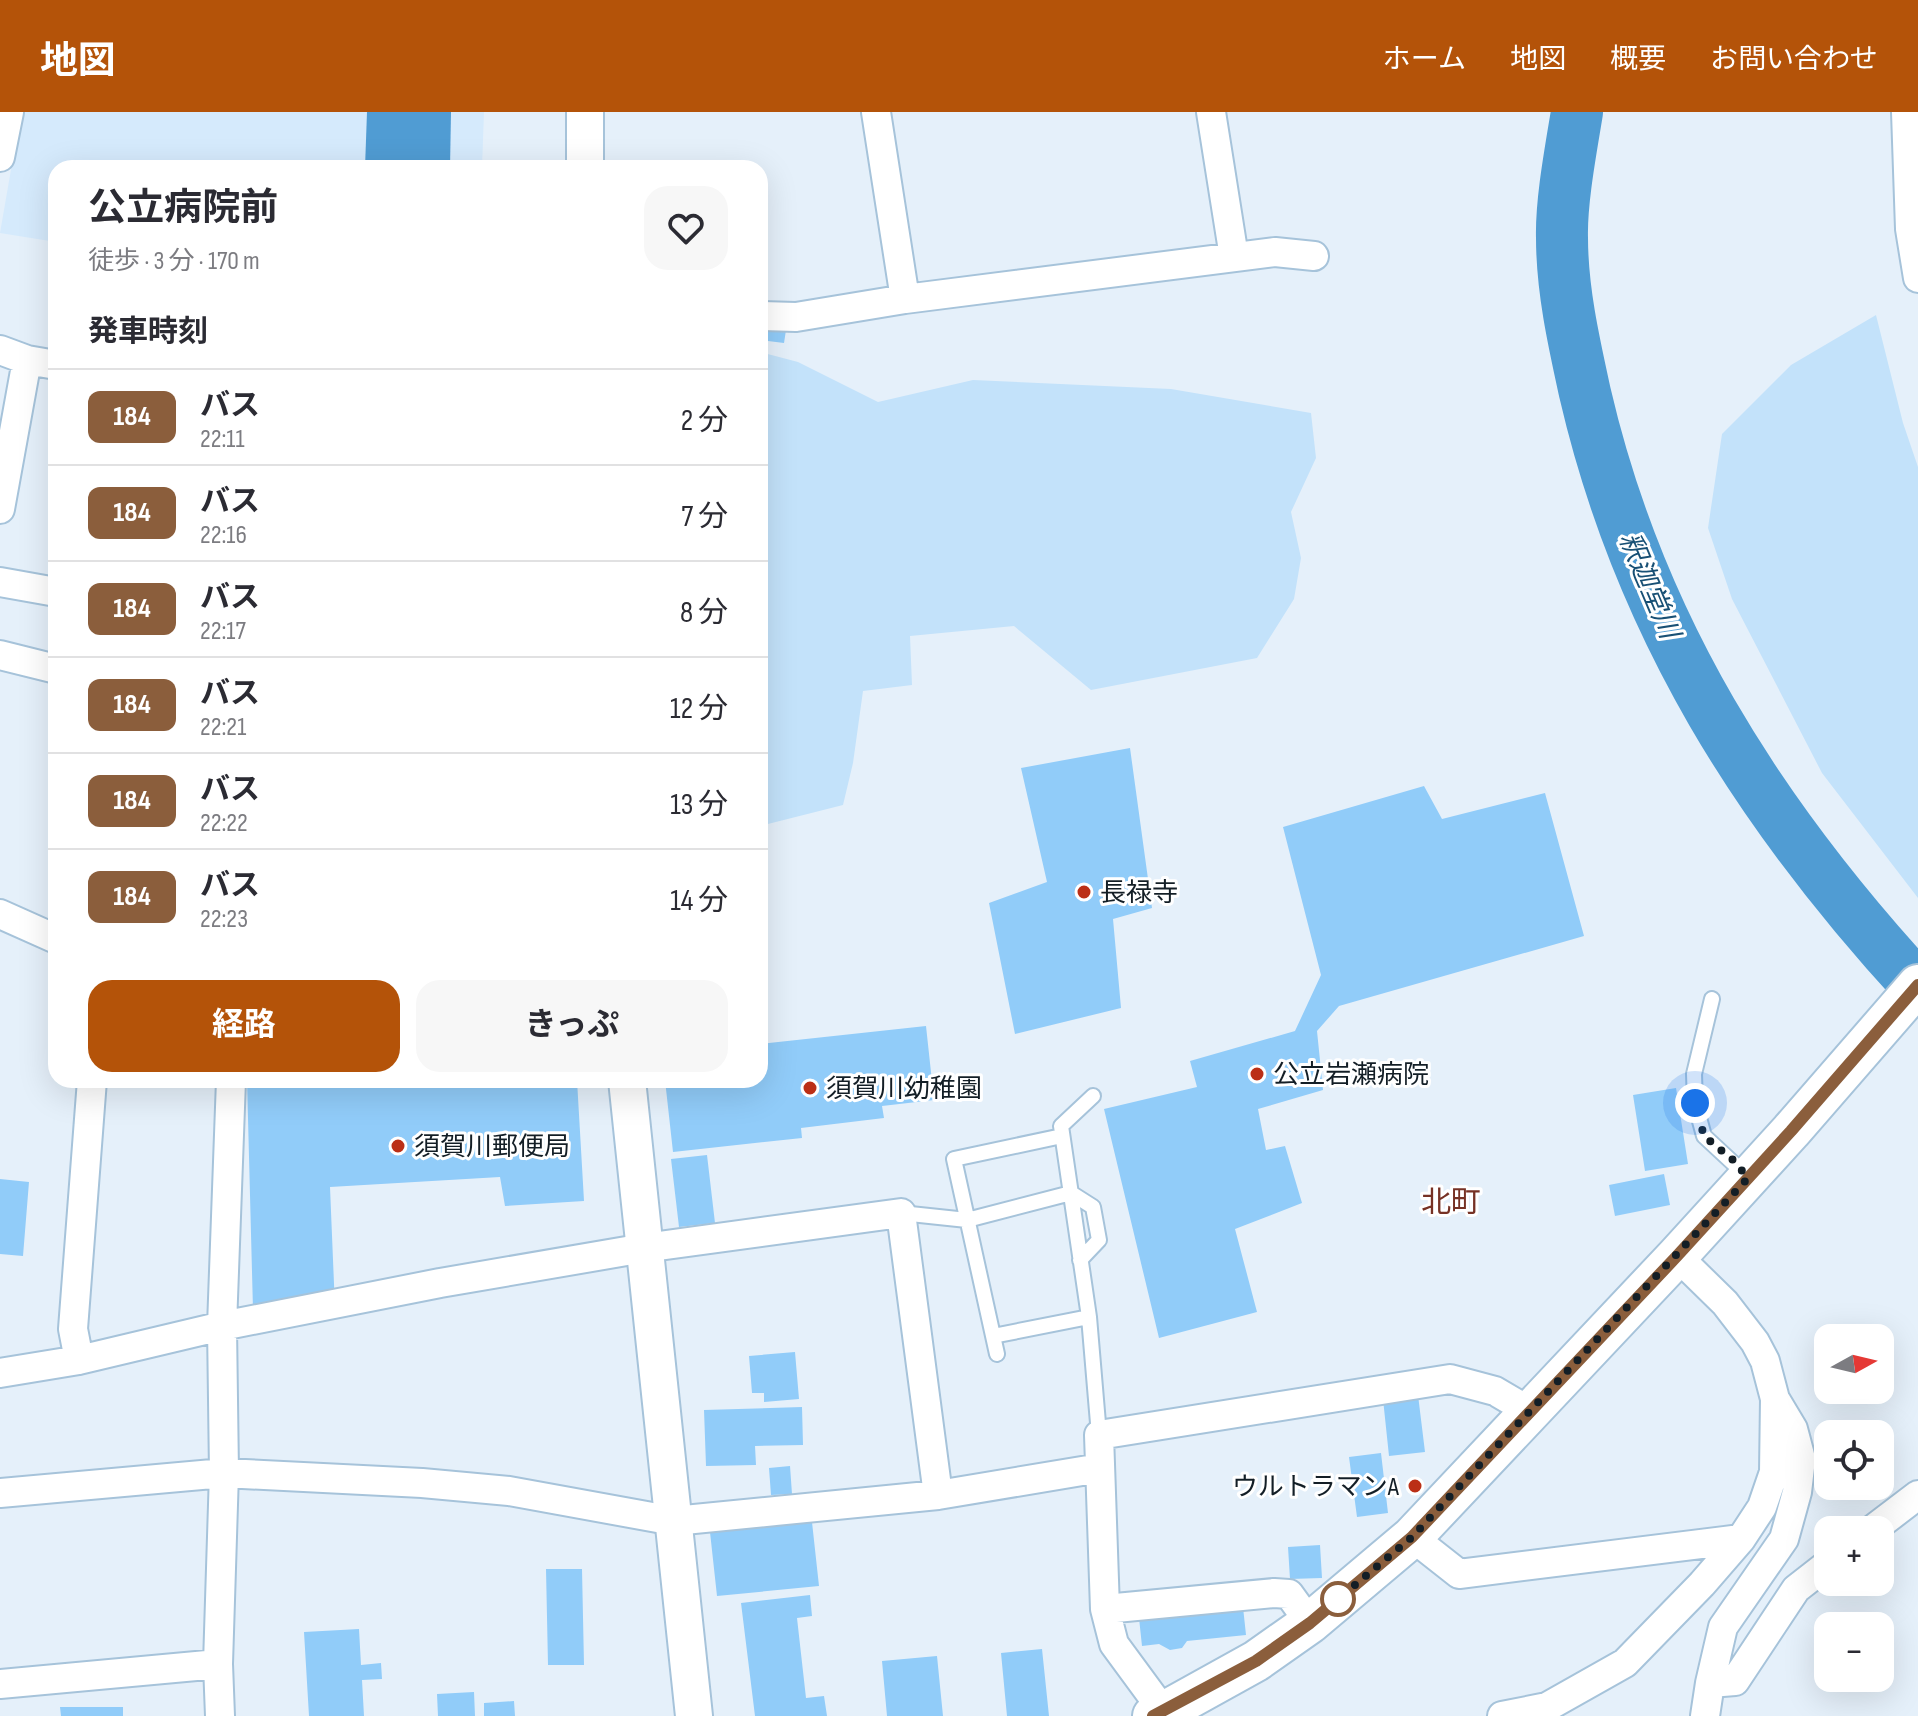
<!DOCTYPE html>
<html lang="ja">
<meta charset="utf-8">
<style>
:root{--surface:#fff;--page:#f7f7f7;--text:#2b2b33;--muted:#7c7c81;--line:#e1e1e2;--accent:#b45309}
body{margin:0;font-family:"Sofia Sans Condensed","Noto Sans JP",sans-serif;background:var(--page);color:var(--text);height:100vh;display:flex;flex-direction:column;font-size:30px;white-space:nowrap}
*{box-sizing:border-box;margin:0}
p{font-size:26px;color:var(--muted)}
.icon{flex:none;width:44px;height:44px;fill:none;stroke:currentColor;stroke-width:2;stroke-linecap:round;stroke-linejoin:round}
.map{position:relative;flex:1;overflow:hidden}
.sheet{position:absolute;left:48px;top:48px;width:720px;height:928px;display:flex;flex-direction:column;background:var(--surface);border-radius:24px;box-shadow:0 8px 32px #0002}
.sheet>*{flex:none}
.badge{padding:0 16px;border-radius:12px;font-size:28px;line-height:52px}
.needle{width:52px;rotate:82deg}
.controls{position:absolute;left:1814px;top:1212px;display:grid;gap:16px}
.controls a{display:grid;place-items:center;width:80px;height:80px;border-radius:16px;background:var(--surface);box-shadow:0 8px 32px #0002;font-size:40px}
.you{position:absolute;width:40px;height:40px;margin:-20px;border:6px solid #fff;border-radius:50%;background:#1a73e8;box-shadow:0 0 0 12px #1a73e833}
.map>.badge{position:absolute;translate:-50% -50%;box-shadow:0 0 0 4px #fff}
h2{padding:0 40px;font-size:30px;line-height:72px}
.round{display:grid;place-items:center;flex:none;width:84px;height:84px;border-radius:24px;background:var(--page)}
.headline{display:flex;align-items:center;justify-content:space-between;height:136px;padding:0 40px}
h1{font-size:38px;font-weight:700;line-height:60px}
.primary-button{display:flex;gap:16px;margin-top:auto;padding:16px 40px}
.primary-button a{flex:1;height:92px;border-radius:24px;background:var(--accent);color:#fff;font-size:32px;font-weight:700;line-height:92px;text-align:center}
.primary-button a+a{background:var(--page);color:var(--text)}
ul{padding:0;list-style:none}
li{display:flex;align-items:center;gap:24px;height:96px;padding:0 40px;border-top:2px solid var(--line)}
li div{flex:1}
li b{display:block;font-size:30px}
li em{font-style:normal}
li .badge{min-width:88px;font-weight:700;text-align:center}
header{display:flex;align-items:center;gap:48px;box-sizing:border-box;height:112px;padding:0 40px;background:var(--accent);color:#fff}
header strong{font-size:38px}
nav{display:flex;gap:44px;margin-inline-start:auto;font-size:28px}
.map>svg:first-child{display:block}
.built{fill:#d5eafc}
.green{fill:#c3e2fa}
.water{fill:#509cd3}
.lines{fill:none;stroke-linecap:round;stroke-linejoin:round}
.river{stroke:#509cd3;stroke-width:52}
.building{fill:#91ccf9}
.service-casing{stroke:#a6c3da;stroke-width:18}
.minor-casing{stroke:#a6c3da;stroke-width:32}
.tertiary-casing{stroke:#a6c3da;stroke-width:40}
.secondary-casing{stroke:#a6c3da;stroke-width:44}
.service{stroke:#fff;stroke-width:14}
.minor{stroke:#fff;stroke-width:28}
.tertiary{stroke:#fff;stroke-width:36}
.secondary{stroke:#fff;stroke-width:40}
.line-casing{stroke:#fff;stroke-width:18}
.line{stroke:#8b5e3c;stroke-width:12}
.walk{stroke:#131e26;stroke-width:8;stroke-dasharray:0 14.4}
.poi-dot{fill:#bb2f16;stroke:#fff;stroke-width:3}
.stop-dot{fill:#fff;stroke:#8b5e3c;stroke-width:4}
.labels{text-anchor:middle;stroke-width:6;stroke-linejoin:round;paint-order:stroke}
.poi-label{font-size:26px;fill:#131e26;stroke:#fff;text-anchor:start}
.water-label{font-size:28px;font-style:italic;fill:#185075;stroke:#fff}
.quarter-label{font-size:30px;fill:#763124;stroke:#fff}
</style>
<header>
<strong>地図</strong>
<nav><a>ホーム</a><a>地図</a><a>概要</a><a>お問い合わせ</a></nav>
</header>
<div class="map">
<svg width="1918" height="1604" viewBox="0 0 1918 1604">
<rect width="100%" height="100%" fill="#e5f0fa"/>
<!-- built -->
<path class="built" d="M21,0H484L482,56H56V130L0,121Z"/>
<!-- green -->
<path class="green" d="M1876,203L1903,311L1918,355V786L1822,661L1732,487L1708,416L1722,322L1791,253Z
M760,240L798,250L878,290L973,268L1171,277L1311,301L1316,346L1291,400L1301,446L1294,487L1257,546L1091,578L1014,514L910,524L912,573L863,579L853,651L843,693L760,714Z"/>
<!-- water -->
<path class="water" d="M367,0H451L450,56H365Z"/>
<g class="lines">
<!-- river -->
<path class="river" d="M1577,0C1571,37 1561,89 1562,126C1562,178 1574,231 1585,281C1639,514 1758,701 1918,875"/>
</g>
<!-- building -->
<path class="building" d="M760,215L786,218L784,231L760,228Z
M1130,636L1152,796L1113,807L1121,896L1015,922L989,791L1047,770L1021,656Z
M1424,674L1442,707L1545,681L1584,824L1339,894L1317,919L1323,978L1258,997L1266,1038L1285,1034L1302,1091L1235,1117L1257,1200L1159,1226L1104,997L1197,975L1190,949L1295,919L1321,863L1283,715Z
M926,914L934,988L882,994L884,1006L801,1016L802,1026L673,1040L665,968H760V932Z
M247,968H577L584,1089L505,1094L500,1065L330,1075L335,1196L253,1198Z
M1676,976L1688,1052L1645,1059L1633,983Z
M707,1043L715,1111L679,1115L671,1047Z
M1664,1062L1670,1093L1615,1104L1609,1073Z
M0,1067L29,1070L23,1144L0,1142Z
M795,1240L799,1287L764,1290V1281H752L749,1244Z
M1418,1283L1425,1340L1389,1344L1383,1287Z
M802,1295L803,1333L755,1334L756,1353L706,1354L704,1298Z
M1381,1341L1388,1401L1357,1405L1349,1345Z
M790,1354L792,1382L771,1383L769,1356Z
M811,1401L819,1474L717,1484L709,1411Z
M1320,1433L1322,1466L1290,1467L1288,1435Z
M546,1457H582L584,1553H548Z
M810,1483L812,1504L797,1506L806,1586L824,1584L827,1604H755L741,1491Z
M1243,1495L1246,1523L1187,1529L1182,1536L1170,1538L1159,1532L1142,1534L1139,1506Z
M359,1517L361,1553L381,1551L382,1567L362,1568L364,1604H309L304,1520Z
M1042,1537L1049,1604H1007L1001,1541Z
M937,1544L943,1604H887L882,1549Z
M474,1580L475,1604H438L437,1582Z
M514,1589L515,1604H484V1591Z
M60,1595H123V1604H61Z"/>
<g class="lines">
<defs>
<path id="service" d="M1712,887L1694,962L1695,991L1704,1024L1746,1063
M1093,984L1061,1014L1089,1205L1099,1323
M901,1101L967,1108L1071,1081L1093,1095L1099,1128L1080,1148
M993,1224L1089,1205
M997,1242L954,1047L1062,1024"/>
<path id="minor" d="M876,0L905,187
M1211,0L1234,145
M1906,0L1910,117L1918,166
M0,45L9,0
M760,204L796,205L905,187L1275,140L1314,144
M0,238L27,248L56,253
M0,397L27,248
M0,470L56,480
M0,543L56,557
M0,802L56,827
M79,1248L73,1217L92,968
M0,1261L79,1248L222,1214L440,1171L644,1136L901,1101L938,1383
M1775,1287L1793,1317L1801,1347L1797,1380L1784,1427L1723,1515L1710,1571L1735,1569L1796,1477L1828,1452
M0,1381L224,1361L422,1371L509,1379L674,1409L938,1383L1100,1356
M1872,1418L1918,1383
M1412,1425L1459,1462L1741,1427
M1105,1497L1274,1481L1289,1482L1310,1511
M0,1572L218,1552
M220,1604L218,1552L224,1361L222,1214L231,968
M1178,1604L1164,1600L1114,1532L1105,1497L1099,1323L1450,1267L1495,1279L1529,1299
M1502,1604L1547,1595L1625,1551L1702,1472L1741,1427L1762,1395L1774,1360L1775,1287L1765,1249L1755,1230L1725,1191L1677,1144
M1705,1604L1710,1571"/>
<path id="tertiary" d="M585,0V56
M627,968L694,1604"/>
<path id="secondary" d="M1153,1604L1164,1600L1256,1549L1310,1511L1412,1425L1677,1144L1791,1019L1918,873"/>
</defs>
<!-- service casing -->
<use href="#service" class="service-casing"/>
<!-- minor casing -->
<use href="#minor" class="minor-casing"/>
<!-- tertiary casing -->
<use href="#tertiary" class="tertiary-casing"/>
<!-- secondary casing -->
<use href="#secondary" class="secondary-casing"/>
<!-- service -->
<use href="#service" class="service"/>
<!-- minor -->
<use href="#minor" class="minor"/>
<!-- tertiary -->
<use href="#tertiary" class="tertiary"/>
<!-- secondary -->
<use href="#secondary" class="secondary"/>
</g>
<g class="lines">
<defs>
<path id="line" d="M1153,1604L1256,1549L1310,1511L1412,1425L1677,1144L1791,1019L1918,873"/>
</defs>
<!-- line casing -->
<use href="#line" class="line-casing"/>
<!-- line -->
<use href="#line" class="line"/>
<!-- walk -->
<path class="walk" d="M1338,1487L1330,1494L1412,1425L1748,1066L1733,1048L1704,1024L1695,991"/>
</g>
<!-- markers -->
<g class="poi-dot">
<circle cx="1084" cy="780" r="8"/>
<circle cx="1257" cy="962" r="8"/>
<circle cx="810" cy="976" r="8"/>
<circle cx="398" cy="1034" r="8"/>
<circle cx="1415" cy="1374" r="8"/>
</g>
<circle class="stop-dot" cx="1338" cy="1487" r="16"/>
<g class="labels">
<!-- poi labels -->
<g class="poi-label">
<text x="1100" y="789">長禄寺</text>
<text x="1273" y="971">公立岩瀬病院</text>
<text x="826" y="985">須賀川幼稚園</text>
<text x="414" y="1043">須賀川郵便局</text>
<text x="1399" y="1383" text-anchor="end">ウルトラマンA</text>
</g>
<!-- water labels -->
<g class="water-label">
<text transform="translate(1650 473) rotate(67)" y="10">釈迦堂川</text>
</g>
<!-- quarter labels -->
<g class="quarter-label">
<text x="1451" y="1100">北町</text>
</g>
</g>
</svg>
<div class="controls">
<a><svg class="needle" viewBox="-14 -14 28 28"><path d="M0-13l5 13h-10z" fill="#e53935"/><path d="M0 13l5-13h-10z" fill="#7c7c81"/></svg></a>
<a><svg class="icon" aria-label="locate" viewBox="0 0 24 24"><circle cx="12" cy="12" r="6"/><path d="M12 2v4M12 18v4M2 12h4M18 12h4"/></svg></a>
<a>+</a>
<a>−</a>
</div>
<div class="you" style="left:1695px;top:991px"></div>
<section class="sheet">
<div class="headline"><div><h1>公立病院前</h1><p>徒歩 · 3 分 · 170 m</p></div><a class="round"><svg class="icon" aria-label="heart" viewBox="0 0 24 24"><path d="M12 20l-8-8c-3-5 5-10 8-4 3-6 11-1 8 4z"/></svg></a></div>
<h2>発車時刻</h2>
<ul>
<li><span class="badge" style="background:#8b5e3c;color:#fff">184</span><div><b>バス</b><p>22:11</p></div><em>2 分</em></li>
<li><span class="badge" style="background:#8b5e3c;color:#fff">184</span><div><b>バス</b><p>22:16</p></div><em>7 分</em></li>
<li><span class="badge" style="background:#8b5e3c;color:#fff">184</span><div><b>バス</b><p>22:17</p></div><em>8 分</em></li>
<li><span class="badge" style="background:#8b5e3c;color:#fff">184</span><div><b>バス</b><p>22:21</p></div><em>12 分</em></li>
<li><span class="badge" style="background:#8b5e3c;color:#fff">184</span><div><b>バス</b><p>22:22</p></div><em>13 分</em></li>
<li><span class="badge" style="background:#8b5e3c;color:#fff">184</span><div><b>バス</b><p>22:23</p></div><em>14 分</em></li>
</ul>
<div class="primary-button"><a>経路</a><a>きっぷ</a></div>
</section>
</div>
